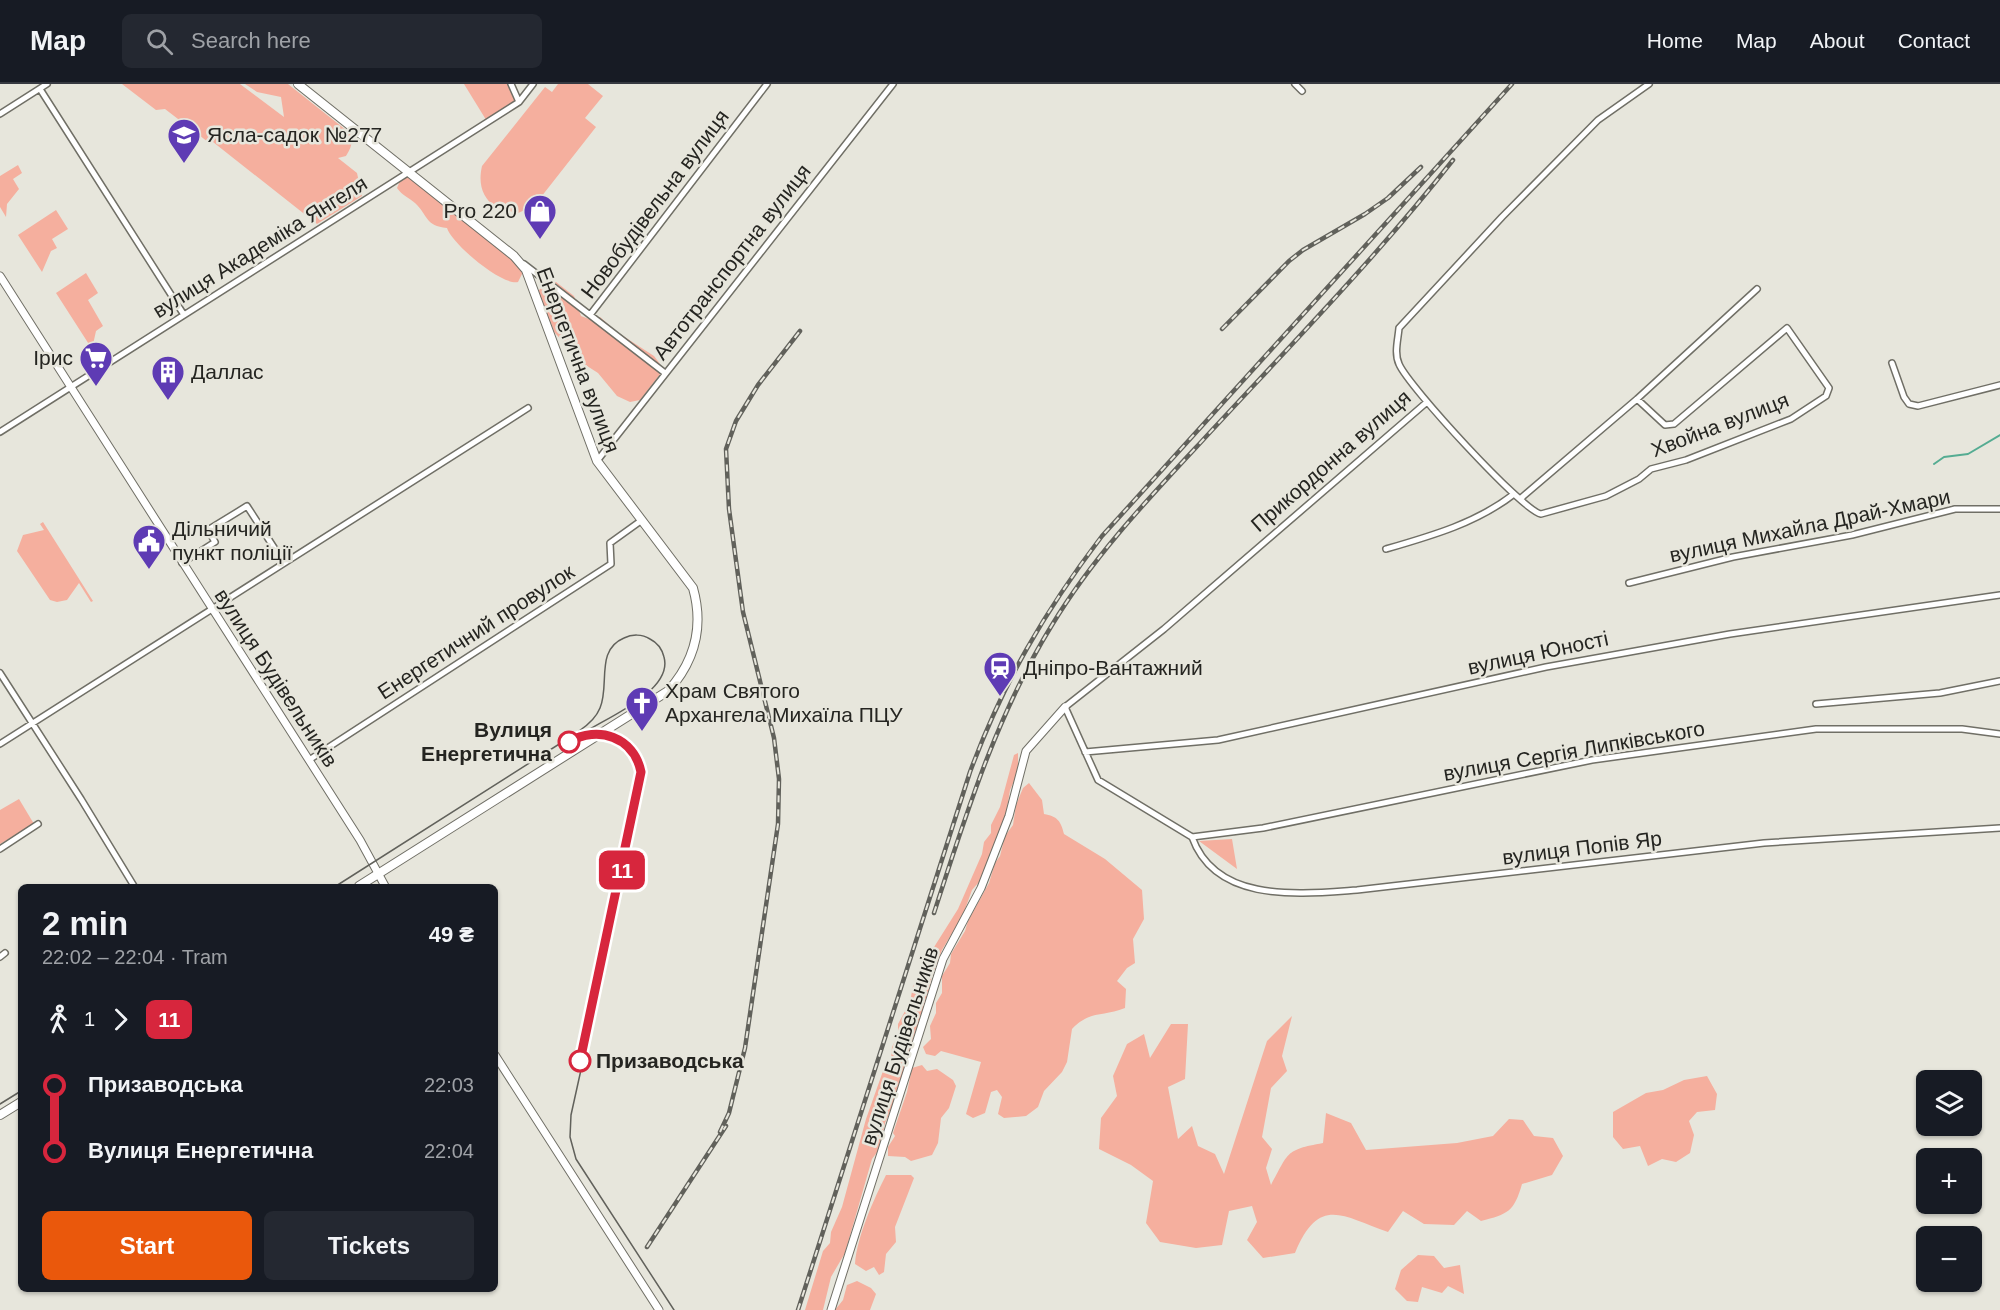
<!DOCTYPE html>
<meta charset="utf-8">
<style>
:root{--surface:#171b24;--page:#242831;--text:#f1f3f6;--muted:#9ea1a6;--line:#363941;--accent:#ea580c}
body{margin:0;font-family:Helvetica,sans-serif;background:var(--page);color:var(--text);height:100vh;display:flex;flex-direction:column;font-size:22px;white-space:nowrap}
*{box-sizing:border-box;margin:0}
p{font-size:20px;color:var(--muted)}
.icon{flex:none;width:33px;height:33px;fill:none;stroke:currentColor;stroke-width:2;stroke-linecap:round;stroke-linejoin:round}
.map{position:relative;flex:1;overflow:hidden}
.panel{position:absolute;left:18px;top:800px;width:480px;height:408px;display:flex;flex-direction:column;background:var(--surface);border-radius:9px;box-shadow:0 2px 4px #0004}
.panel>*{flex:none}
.badge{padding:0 12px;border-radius:9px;font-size:21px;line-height:39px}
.fabs{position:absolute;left:1916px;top:986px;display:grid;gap:12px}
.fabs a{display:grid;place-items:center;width:66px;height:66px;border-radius:9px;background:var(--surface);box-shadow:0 2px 4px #0004;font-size:30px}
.map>.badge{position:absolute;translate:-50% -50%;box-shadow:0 0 0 3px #fff}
.legs{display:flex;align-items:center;gap:9px;height:66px;padding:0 24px;font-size:20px}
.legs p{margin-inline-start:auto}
.summary{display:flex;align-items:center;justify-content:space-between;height:102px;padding:0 24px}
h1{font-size:33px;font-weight:600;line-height:45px}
.cta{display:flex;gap:12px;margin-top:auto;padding:12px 24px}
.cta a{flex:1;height:69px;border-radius:9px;background:var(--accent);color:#fff;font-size:24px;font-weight:600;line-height:69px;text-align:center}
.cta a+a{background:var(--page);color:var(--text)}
ul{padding:0 24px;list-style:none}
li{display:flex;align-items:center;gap:21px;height:66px;font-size:22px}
li i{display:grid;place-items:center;width:9px;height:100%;margin:0 8px;background:currentColor}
li i::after{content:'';width:15px;height:15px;margin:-8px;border:4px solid;border-radius:50%;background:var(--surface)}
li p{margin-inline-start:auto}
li:first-child i{background:linear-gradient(#0000 50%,currentColor 0)}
li:last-child i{background:linear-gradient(currentColor 50%,#0000 0)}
header{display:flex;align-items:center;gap:36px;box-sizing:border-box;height:84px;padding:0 30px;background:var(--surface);border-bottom:2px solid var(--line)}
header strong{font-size:28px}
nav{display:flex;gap:33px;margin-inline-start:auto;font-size:21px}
.search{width:420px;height:54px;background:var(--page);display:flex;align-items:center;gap:15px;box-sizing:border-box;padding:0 21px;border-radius:9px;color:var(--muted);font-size:22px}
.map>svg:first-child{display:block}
.green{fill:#f5af9e}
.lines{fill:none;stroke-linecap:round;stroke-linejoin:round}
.stream{stroke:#55ac92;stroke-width:2}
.minor-casing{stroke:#706f66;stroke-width:8}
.tertiary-casing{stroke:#706f66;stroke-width:9}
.secondary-casing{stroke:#706f66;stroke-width:10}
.minor{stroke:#fff;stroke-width:5}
.tertiary{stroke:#fff;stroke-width:7}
.secondary{stroke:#fff;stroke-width:8}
.tram{stroke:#61615b;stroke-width:1.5}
.rail-casing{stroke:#61615b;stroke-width:4.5}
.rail{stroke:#e7e6dc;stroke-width:2;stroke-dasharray:7;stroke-linecap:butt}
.line-1-casing{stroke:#fff;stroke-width:14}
.line-1{stroke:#d7263d;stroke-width:9}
.stop-1-dot{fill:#fff;stroke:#d7263d;stroke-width:3}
.labels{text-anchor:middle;stroke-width:5;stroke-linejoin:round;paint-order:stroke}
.poi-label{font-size:21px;fill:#252521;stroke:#e7e6dc;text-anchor:start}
.street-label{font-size:21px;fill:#252521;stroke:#e7e6dc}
.stop-label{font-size:21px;font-weight:bold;fill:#252521;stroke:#e7e6dc;text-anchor:end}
</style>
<header>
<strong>Map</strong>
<div class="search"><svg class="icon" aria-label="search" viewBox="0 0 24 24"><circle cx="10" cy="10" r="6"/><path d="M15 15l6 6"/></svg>Search here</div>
<nav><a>Home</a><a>Map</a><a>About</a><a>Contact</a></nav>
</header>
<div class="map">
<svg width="2000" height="1226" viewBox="0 0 2000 1226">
<rect width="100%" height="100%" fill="#e7e6dc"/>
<!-- green -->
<path class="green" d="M122,0H240L284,33L281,13L257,8L245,0H288L351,50C353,59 351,64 346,72L338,74L357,89L362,112L317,140L213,58H208L165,25L156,26Z
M464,0H511L519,18L488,39Z
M558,0H588L603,12L585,34L596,43L534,122L518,129L496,124C482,113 478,100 482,82L545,3L552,8Z
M18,81L22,89L13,95L19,105L7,120L6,133L0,123V92Z
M408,92C425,97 436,102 446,117L522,176L525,184L518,198C502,202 452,160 447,144C425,142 428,131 415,119C408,113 403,112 397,104L400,97Z
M56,126L68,145L52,155L57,164L51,167L42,188L18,151Z
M86,189L98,209L88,216L103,242L96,247L92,265L56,209Z
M556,198L574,212L581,232L589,235L600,233L617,248L654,272L660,280L661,289L640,316L630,318L617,312L598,289L584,280L554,248L551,239L540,227L536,217L539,206L545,201Z
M43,438L93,517L91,518L79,499L67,516L57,518L50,516L17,467L23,451L44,446L40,440Z
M1018,669V688L1010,706L1006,731L979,798L972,806L963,831L942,866L931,895L928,916L911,959L895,1017L885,1039L878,1067L872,1075L845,1169L831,1193L823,1226H805L823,1167L830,1159L831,1148L842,1123L866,1035L883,987L891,975L892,963L898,951V940L910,918L913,902L924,879L958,825L982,770L984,758L991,749V741L1000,723L1014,671Z
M1029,699L1042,716L1044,730C1057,732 1061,737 1064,750L1105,775L1142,806L1144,835L1133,855L1135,879L1127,884L1117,897L1126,905L1125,924C1103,933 1090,926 1072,945L1067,978L1062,988L1044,1007L1038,1023L1026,1032L1004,1034L998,1030L1002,1013L997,1006L991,1008L985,1029L973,1034L966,1030L981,978L941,967L935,972L926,970L923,963L931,955L930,942L936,929V919L942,909V892L950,879L951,870L965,847L968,837L989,799L995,779L1000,772L1005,752L1013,741L1016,721L1023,704Z
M19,715L34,740L0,760V726Z
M1232,755L1237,785L1199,757Z
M1292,932L1282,972L1287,987L1271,1004L1262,1053L1272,1065L1266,1084L1271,1101C1289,1069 1284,1066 1323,1059L1326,1029L1351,1039L1366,1066L1457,1059L1493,1052L1509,1035L1523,1036L1534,1052L1553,1054L1563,1072L1552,1091L1522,1100C1514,1128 1508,1130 1481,1137L1467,1127L1454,1141L1424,1140L1403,1127L1388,1148C1342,1132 1319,1111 1295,1169L1263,1174L1247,1156L1257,1138L1252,1122L1229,1127L1222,1161L1196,1164L1160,1158L1146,1139L1153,1097L1131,1081L1099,1065L1101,1034L1117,1012L1113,992L1127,960L1144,950L1150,974L1171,940H1188L1185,995L1168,1003L1178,1055L1192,1042L1198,1062L1215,1070L1224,1090L1267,957Z
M922,981L927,987L937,985L953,996L956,1002L949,1024L941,1034L938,1059L932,1071L911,1077L905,1073L888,1072V1063L895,1052L893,1049L907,1008L912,984Z
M1707,992L1717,1010L1715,1026L1697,1028L1689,1037L1694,1051L1690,1069L1676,1078L1662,1075L1648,1082L1640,1062L1623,1065L1613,1053V1028L1646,1009L1663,1006L1684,996Z
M886,1091H911L914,1094L895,1143L896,1158L886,1170L884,1188L879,1191L874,1183L866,1187L855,1180C857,1152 874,1115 886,1091Z
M1418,1171L1434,1172L1444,1184L1460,1181L1464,1210L1448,1202L1442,1209L1422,1203L1418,1218L1407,1217L1395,1205L1401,1186Z
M857,1197L871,1204L876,1210L870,1226H835L843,1216L847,1201Z"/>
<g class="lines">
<!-- stream -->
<path class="stream" d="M1934,380L1944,373L1968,370L2000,351"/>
<defs>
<path id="minor" d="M511,0L519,18
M1295,0L1302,7
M40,5L184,231
M0,30L47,0
M524,180L665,289
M590,231L767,0
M1892,279L1904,313L1909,320L1918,322L2000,301
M1637,315L1665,341L1674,340L1787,244L1829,304L1826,312L1791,335L1686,376L1651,385L1639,395L1606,412L1541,430C1523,427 1408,302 1399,280C1394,269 1398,256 1399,244L1502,133L1598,36L1649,0
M0,348L519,18L533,0
M597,377L893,0
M1520,415L1637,315L1757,205
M1386,465C1431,452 1477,439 1514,410
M182,479L215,458L208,446L247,422L284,479
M1629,499L1733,473L1852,451L1955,425H2000
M0,589L81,715L134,802
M1816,620L1940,609L2000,597
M0,660L528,324
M1085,668L1218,656L1546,583L1730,550L2000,511
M309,676L611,480L610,459L642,436
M1192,753C1216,820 1300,810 1357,806L1764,759L2000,744
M1192,753L1263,744L1592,676L1816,645H1962L2000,650
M1192,753L1098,696L1065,623L1164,545L1427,318
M0,765L38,740
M0,873L5,869"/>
<path id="tertiary" d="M0,192L360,756L385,802
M495,971L659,1226
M831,1226L943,875L981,804L1009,732L1026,667L1065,623"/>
<path id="secondary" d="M298,0L514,172L526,186L597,377L693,504C704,543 694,578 668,607L359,802
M0,1031L21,1018"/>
</defs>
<!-- minor casing -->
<use href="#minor" class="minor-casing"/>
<!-- tertiary casing -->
<use href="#tertiary" class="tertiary-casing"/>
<!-- secondary casing -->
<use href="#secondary" class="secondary-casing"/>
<!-- minor -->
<use href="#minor" class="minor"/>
<!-- tertiary -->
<use href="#tertiary" class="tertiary"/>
<!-- secondary -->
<use href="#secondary" class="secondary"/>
<!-- tram -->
<path class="tram" d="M579,647C588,641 596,634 600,624C610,601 595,566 624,554C632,550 642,550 650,555C658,559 662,565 664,573C673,605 613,631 590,645
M336,802L575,650C608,639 646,656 645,696L571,1031L570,1053L576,1075L674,1226
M0,1020L21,1007"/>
<defs>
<path id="rail" d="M1222,245L1289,177L1303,166L1365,130L1388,114L1421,83
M934,829C966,730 997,630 1052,541C1093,473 1148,415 1202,357C1287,265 1376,174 1453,76
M720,1048L729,1029L745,964L778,740L779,695L774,654L743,528L729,425L726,365L736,337L758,301L800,247
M647,1163L726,1042
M798,1226L970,688C1003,599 1044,528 1102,452L1512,0"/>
</defs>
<!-- rail casing -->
<use href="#rail" class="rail-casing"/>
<!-- rail -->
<use href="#rail" class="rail"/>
</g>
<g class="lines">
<defs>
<path id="line-1" d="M569,658C598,641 634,653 641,688L580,977"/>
</defs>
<!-- line-1 casing -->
<use href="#line-1" class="line-1-casing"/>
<!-- line-1 -->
<use href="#line-1" class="line-1"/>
</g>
<!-- icons -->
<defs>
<symbol id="school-pin" viewBox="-11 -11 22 30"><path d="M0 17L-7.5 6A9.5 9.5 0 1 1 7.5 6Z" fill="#5e3bb4" stroke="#e7e6dc"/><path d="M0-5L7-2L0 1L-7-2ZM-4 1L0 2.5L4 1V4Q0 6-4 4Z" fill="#fff"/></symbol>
<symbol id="shop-pin" viewBox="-11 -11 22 30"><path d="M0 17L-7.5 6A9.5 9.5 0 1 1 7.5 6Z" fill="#5e3bb4" stroke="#e7e6dc"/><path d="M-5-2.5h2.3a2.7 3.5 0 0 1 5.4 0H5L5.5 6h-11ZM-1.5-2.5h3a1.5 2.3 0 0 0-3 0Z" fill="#fff"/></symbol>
<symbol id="supermarket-pin" viewBox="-11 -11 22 30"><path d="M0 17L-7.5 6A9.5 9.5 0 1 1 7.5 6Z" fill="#5e3bb4" stroke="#e7e6dc"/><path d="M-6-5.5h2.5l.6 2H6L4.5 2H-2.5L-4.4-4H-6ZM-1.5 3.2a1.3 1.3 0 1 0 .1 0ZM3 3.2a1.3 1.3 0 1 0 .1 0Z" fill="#fff"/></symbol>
<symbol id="building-pin" viewBox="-11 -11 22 30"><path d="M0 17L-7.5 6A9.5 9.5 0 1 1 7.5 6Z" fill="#5e3bb4" stroke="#e7e6dc"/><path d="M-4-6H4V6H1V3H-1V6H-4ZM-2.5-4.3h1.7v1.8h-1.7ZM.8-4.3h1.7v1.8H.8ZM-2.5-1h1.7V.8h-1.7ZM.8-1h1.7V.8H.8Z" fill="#fff"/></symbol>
<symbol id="civic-pin" viewBox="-11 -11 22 30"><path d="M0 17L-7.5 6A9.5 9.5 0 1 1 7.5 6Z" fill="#5e3bb4" stroke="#e7e6dc"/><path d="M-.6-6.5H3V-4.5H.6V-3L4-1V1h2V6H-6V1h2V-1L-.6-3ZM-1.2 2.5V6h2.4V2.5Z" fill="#fff"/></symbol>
<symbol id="station-pin" viewBox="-11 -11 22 30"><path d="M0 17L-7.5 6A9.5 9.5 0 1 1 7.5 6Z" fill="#5e3bb4" stroke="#e7e6dc"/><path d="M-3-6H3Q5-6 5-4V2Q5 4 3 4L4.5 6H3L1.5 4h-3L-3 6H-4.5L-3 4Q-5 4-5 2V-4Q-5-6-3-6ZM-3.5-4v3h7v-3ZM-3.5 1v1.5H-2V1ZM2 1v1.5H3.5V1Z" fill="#fff"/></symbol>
<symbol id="church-pin" viewBox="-11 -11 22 30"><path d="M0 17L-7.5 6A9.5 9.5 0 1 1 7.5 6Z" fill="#5e3bb4" stroke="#e7e6dc"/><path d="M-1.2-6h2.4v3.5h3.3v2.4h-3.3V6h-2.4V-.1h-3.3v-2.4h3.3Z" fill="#fff"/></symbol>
</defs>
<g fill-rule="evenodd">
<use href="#school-pin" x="165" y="32" width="38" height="52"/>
<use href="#shop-pin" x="521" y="108" width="38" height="52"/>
<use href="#supermarket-pin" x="77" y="255" width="38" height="52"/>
<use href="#building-pin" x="149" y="269" width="38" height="52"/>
<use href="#civic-pin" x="130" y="438" width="38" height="52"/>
<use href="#station-pin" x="981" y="565" width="38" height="52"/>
<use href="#church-pin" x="623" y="600" width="38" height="52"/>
</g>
<!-- markers -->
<g class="stop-1-dot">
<circle cx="569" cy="658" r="10"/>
<circle cx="580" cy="977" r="10"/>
</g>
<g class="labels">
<!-- poi labels -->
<g class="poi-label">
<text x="207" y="58">Ясла-садок №277</text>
<text x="517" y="134" text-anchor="end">Pro 220</text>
<text x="73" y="281" text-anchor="end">Ірис</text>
<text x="191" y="295">Даллас</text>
<text x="172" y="452">Дільничий<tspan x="172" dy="24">пункт поліції</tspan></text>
<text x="1023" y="591">Дніпро-Вантажний</text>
<text x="665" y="614">Храм Святого<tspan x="665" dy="24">Архангела Михаїла ПЦУ</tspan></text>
</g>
<!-- street labels -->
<g class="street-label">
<text transform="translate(655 120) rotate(-53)" y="7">Новобудівельна вулиця</text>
<text transform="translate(260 163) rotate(-32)" y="7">вулиця Академіка Янгеля</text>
<text transform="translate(732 178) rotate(-52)" y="7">Автотранспортна вулиця</text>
<text transform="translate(578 276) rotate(69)" y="7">Енергетична вулиця</text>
<text transform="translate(1720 341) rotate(-21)" y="7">Хвойна вулиця</text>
<text transform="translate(1331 377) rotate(-41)" y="7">Прикордонна вулиця</text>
<text transform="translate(1810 442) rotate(-12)" y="7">вулиця Михайла Драй-Хмари</text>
<text transform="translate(476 548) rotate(-33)" y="7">Енергетичний провулок</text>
<text transform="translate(1538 569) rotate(-12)" y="7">вулиця Юності</text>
<text transform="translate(276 594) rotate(57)" y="7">вулиця Будівельників</text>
<text transform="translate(1574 667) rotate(-10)" y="7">вулиця Сергія Липківського</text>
<text transform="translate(1582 764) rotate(-7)" y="7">вулиця Попів Яр</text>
<text transform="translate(900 962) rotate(-72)" y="7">вулиця Будівельників</text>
</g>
<!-- stop labels -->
<g class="stop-label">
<text x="552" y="653">Вулиця<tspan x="552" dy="24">Енергетична</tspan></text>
<text x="596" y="984" text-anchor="start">Призаводська</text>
</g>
</g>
</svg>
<div class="fabs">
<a><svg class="icon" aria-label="layers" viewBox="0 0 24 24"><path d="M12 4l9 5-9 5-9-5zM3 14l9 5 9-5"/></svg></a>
<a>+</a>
<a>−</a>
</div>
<b class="badge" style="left:622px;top:786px;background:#d7263d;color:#fff">11</b>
<section class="panel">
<div class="summary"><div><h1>2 min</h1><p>22:02 – 22:04 · Tram</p></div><b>49 ₴</b></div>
<div class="legs"><svg class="icon" aria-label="walk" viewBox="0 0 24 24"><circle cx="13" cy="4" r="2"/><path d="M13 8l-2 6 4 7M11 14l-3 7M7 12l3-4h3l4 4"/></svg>1<svg class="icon" aria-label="forward" viewBox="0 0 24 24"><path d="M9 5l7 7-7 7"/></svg><b class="badge" style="background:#d7263d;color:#fff">11</b></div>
<ul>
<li><i style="color:#d7263d"></i><b>Призаводська</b><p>22:03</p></li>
<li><i style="color:#d7263d"></i><b>Вулиця Енергетична</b><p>22:04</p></li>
</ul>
<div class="cta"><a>Start</a><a>Tickets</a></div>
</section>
</div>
